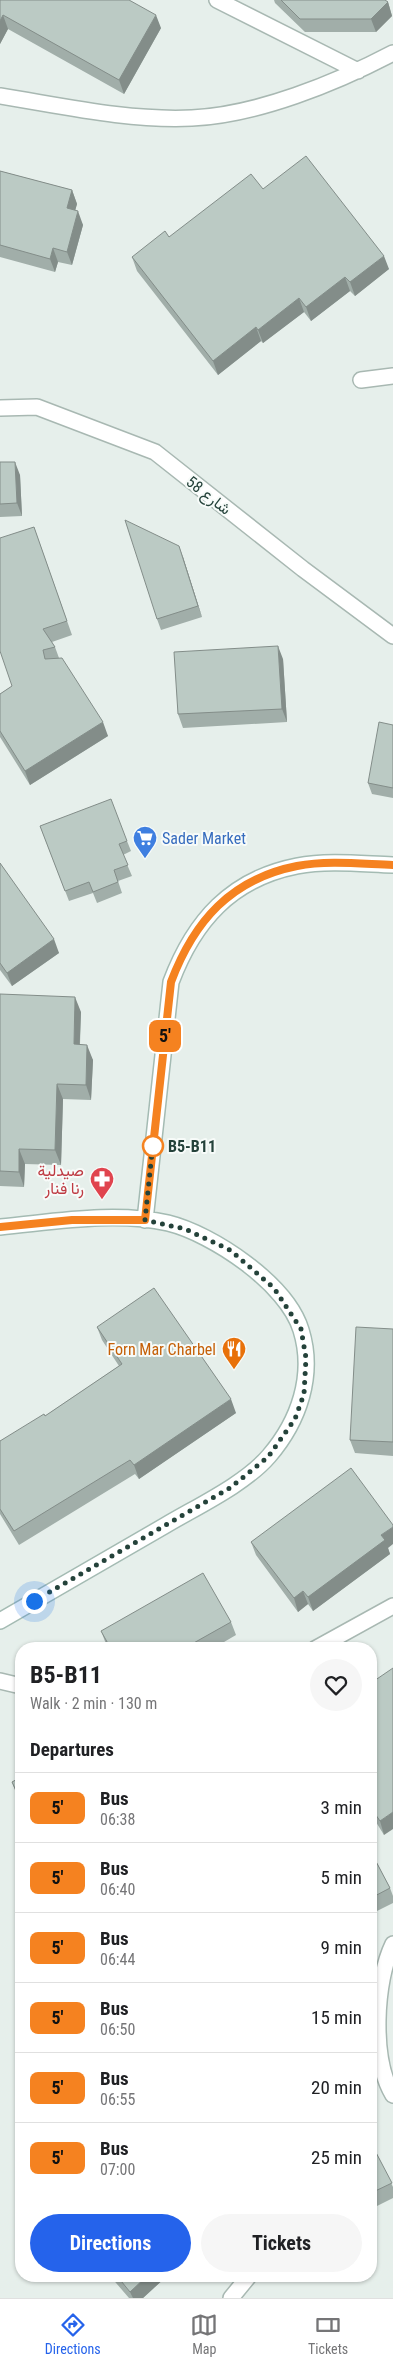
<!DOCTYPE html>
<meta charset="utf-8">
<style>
:root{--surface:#fff;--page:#f6f6f6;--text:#202124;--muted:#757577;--line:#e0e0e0;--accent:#2563eb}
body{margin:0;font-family:"Roboto Condensed",Vazirmatn,sans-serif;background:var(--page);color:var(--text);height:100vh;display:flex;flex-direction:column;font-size:19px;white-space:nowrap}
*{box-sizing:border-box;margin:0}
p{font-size:16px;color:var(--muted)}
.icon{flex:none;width:28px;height:28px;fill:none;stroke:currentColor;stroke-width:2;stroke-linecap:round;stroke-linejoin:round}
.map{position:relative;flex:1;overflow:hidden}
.side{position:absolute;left:15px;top:1642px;width:362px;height:640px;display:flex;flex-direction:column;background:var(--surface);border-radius:20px;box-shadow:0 1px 4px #0004}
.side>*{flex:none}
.badge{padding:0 10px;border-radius:8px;font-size:18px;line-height:32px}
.you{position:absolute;width:25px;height:25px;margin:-12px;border:4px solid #fff;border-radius:50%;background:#1a73e8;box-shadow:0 0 0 8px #1a73e833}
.map>.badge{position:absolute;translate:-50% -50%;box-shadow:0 0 0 2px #fff}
h2{padding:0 15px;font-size:19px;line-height:45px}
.round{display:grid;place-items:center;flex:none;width:52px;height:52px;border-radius:26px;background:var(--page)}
.head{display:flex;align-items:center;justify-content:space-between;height:85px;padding:0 15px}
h1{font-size:24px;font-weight:700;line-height:38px}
.primary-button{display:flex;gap:10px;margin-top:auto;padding:10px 15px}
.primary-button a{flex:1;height:58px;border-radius:30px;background:var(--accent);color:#fff;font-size:20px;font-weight:700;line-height:58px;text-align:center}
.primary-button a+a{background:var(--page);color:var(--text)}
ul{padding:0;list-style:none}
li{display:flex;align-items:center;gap:15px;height:70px;padding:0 15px;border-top:1px solid var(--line)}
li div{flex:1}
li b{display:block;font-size:19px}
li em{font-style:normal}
li .badge{min-width:55px;font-weight:700;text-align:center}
.tab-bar{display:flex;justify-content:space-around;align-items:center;height:70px;border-top:1px solid var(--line);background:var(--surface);font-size:14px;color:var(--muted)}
.tab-bar a{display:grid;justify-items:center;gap:2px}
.tab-bar .active{color:var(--accent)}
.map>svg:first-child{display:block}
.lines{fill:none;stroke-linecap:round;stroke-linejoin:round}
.street-casing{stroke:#a8b8b2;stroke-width:18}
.secondary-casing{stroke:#a4bbb3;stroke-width:18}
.street{stroke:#fff;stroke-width:15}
.secondary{stroke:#fff;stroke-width:15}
.wall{fill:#a1aea9}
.shaded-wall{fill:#838d89}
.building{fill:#bbcac4;stroke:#838d89}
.line-casing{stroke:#fff;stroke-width:11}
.line{stroke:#f58220;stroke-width:8}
.walk{stroke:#24423a;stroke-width:5;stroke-dasharray:0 9}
.stop-dot{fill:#fff;stroke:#f58220;stroke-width:2.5}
.labels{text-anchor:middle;stroke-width:4;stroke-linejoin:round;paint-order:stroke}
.street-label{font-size:16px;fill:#24423a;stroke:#f7fbf9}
.shop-label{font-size:16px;fill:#366cbe;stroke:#f7fbf9;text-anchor:start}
.stop-label{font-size:16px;font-weight:bold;fill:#24423a;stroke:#f7fbf9;text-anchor:start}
.health-label{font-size:16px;fill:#be3a42;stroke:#f7fbf9;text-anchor:end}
.food-label{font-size:16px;fill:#c56008;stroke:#f7fbf9;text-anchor:end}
</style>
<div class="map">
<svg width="393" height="2298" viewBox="0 0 393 2298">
<rect width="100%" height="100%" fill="#e6efeb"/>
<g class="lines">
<defs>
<path id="street" d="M217,0L358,71
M0,96C63,106 128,121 192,118C257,115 336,83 393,53
M361,380L393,376
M0,408L37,407L155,452L303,569L393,636
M315,1649L393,1606
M0,1681L21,1686
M393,1944C375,1981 371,2059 393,2095
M231,2298L249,2276"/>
<path id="secondary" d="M145,1220L171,982C194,921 231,879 297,866C328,860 362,864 393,865
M0,1227C54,1222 114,1211 168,1223C213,1234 287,1284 301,1330C315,1375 299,1421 269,1456C245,1484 198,1506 166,1525C111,1557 55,1589 0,1621"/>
</defs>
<!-- street casing -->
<use href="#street" class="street-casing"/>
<!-- secondary casing -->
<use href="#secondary" class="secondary-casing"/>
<!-- street -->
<use href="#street" class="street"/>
<!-- secondary -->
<use href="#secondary" class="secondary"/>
</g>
<!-- wall -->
<path class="wall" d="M0,0L161,28L124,94L8,29L0,44Z
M274,0H385L388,2L392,16L376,32H305L275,3Z
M0,171L72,190L77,204L75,210L83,225L72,265L58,262L55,272L0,257Z
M263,189L389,269L355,296L350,291L311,321L304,312L263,343L261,341L218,375L137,271L132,257Z
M0,462L20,475L22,516L0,517Z
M34,527L72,635L52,642L55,647L59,658L108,736L30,785L0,737V694L12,686Z
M183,557L202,617L161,630L157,619Z
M283,659L287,722L183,728L178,714Z
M393,725V798L372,794L368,783Z
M40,826L127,841L131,851L123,855L132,876L118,881L122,893L97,903L93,893L69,901Z
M0,863L59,953L12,986L0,970Z
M0,994L81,1012L80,1044L93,1060L91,1100L63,1099L61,1165L25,1164L24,1187L0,1186Z
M97,1327L236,1413L139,1479L135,1474L19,1545L0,1514V1441L45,1416L119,1366L102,1340Z
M393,1329V1456L355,1453L350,1440Z
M251,1542L388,1548L390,1554L313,1611L308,1604L298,1612L256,1555Z
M231,1622L236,1635L212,1649H108L106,1644L101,1631Z
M371,1683L384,1835L371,1814Z
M21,1777V1805L17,1796L12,1782Z
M371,1852L390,1888L393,1896V1903L371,1914Z
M371,2143L393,2187V2198L373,2208L376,2217L371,2219Z
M110,2276H167L143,2298H129Z"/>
<!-- shaded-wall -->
<path class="shaded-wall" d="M388,2L392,16L376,32L371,19Z
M3,15L8,29L0,44V21Z
M156,15L161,28L124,94L119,80Z
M72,190L77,204L72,222L67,208Z
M78,211L83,225L72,265L67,252Z
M53,248L58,262L55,272L50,259Z
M384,256L389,269L355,296L350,282Z
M345,277L350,291L311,321L306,307Z
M299,298L304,312L263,343L258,330Z
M256,327L261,341L218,375L213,361Z
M15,462L20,475L22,516L17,503Z
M179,546L183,557L202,617L198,606Z
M278,646L283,659L287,722L282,709Z
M103,722L108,736L30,785L25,771Z
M54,939L59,953L12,986L7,973Z
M75,997L81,1012L79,1059L74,1044Z
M87,1045L93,1060L91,1100L86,1085Z
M57,1084L63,1099L61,1165L55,1150Z
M19,1149L25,1164L24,1187L19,1172Z
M231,1399L236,1413L139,1479L134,1465Z
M393,1527V1544L388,1548L390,1554L313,1611L308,1597L381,1535Z
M303,1591L308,1604L298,1612L294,1598Z
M393,1812V1829L384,1835L380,1821Z
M147,2276H167L143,2298H133L130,2292Z"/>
<!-- building -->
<path class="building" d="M0,0H129L156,15L119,80L3,15L0,21Z
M281,0H385L388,2L371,19H300Z
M306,156L384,256L350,282L345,277L306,307L299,298L258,330L256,327L213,361L132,257L165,231L169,237L251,174L263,189Z
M0,171L72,190L67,208L78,211L67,252L53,248L50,259L0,245Z
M0,462H15L17,503L0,504Z
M125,520L179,546L198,606L157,619Z
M34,527L67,621L43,629L55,647L43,650L45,659L62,658L103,722L25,771L0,731V694L12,686L0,651V538Z
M278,646L282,709L178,714L174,652Z
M379,722L393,725V788L368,783Z
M111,799L127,841L119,844L128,865L114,870L118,882L93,892L89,882L65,891L40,826Z
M0,863L54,939L7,973L0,963Z
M0,994L75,997L74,1044L87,1045L86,1085L57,1084L55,1150L19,1149V1172L0,1171Z
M154,1288L231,1399L134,1465L130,1460L14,1531L0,1509V1441L44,1414L45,1416L122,1364L97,1327Z
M356,1327L393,1329V1442L350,1440Z
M351,1468L393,1525V1527L381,1535L385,1540L308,1597L303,1591L294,1598L251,1542Z
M203,1573L231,1622L183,1649H111L101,1631Z
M393,1668V1812L380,1821L371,1808V1683Z
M21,1777V1801L12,1782Z
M371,1852L390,1888L371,1898Z
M371,2143L392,2183L371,2193Z
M117,2276H147L130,2292Z"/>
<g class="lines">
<defs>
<path id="line" d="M0,1227L72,1220H145L171,982C194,921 231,879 297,866C328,860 362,864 393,865"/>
</defs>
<!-- line casing -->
<use href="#line" class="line-casing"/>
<!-- line -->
<use href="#line" class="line"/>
<!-- walk -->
<path class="walk" d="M34,1601L230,1488L268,1457L295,1419L304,1394L306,1358L301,1329L274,1288L230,1250L185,1229L145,1220L153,1143V1146"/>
</g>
<!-- icons -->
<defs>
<symbol id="supermarket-pin" viewBox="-11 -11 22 30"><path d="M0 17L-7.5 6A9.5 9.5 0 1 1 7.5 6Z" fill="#3f7fe0" stroke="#f7fbf9"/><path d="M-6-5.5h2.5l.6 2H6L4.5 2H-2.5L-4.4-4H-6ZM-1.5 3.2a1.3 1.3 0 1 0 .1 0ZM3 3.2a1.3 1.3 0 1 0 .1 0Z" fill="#fff"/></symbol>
<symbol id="pharmacy-pin" viewBox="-11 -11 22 30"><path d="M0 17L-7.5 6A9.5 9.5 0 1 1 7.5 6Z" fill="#e0444e" stroke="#f7fbf9"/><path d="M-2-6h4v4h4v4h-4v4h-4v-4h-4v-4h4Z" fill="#fff"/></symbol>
<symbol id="restaurant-pin" viewBox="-11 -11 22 30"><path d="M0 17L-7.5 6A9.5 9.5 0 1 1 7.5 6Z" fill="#e8710a" stroke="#f7fbf9"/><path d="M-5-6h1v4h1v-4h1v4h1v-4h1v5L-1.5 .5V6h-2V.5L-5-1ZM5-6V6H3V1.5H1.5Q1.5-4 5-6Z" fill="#fff"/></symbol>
</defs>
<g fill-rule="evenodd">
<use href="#supermarket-pin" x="131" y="824" width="28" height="38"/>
<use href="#pharmacy-pin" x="88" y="1165" width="28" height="38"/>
<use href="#restaurant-pin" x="220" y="1335" width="28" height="38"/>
</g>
<!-- markers -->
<circle class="stop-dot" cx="153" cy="1146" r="10"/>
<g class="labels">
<!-- street labels -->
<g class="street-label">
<text transform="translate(209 495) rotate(38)" y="6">شارع 58</text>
</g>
<!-- shop labels -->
<g class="shop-label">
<text x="162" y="844">Sader Market</text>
</g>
<!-- stop labels -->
<g class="stop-label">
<text x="168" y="1152">B5-B11</text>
</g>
<!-- health labels -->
<g class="health-label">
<text x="84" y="1176">صيدلية<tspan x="84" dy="18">رنا فنار</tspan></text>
</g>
<!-- food labels -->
<g class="food-label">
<text x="216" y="1355">Forn Mar Charbel</text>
</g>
</g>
</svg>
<div class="you" style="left:34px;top:1601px"></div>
<b class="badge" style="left:165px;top:1036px;background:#f58220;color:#111">5'</b>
<section class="side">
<div class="head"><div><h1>B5-B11</h1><p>Walk · 2 min · 130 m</p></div><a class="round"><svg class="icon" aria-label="heart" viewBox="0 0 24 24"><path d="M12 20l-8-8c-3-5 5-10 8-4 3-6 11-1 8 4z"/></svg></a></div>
<h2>Departures</h2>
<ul>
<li><span class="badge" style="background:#f58220;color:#111">5'</span><div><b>Bus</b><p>06:38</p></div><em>3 min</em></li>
<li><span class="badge" style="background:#f58220;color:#111">5'</span><div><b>Bus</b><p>06:40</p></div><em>5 min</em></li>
<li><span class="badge" style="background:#f58220;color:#111">5'</span><div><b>Bus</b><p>06:44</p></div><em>9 min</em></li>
<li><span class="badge" style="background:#f58220;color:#111">5'</span><div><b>Bus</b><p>06:50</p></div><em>15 min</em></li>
<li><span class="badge" style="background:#f58220;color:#111">5'</span><div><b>Bus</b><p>06:55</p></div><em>20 min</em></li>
<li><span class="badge" style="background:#f58220;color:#111">5'</span><div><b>Bus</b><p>07:00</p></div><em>25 min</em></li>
</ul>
<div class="primary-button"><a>Directions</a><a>Tickets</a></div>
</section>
</div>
<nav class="tab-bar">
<a class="active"><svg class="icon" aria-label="directions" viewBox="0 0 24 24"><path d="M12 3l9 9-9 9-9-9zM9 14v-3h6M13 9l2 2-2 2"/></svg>Directions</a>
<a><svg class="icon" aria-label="map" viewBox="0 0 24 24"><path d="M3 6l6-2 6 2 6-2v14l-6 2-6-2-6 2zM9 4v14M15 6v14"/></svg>Map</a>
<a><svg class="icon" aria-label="tickets" viewBox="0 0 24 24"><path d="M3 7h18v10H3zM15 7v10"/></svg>Tickets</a>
</nav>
